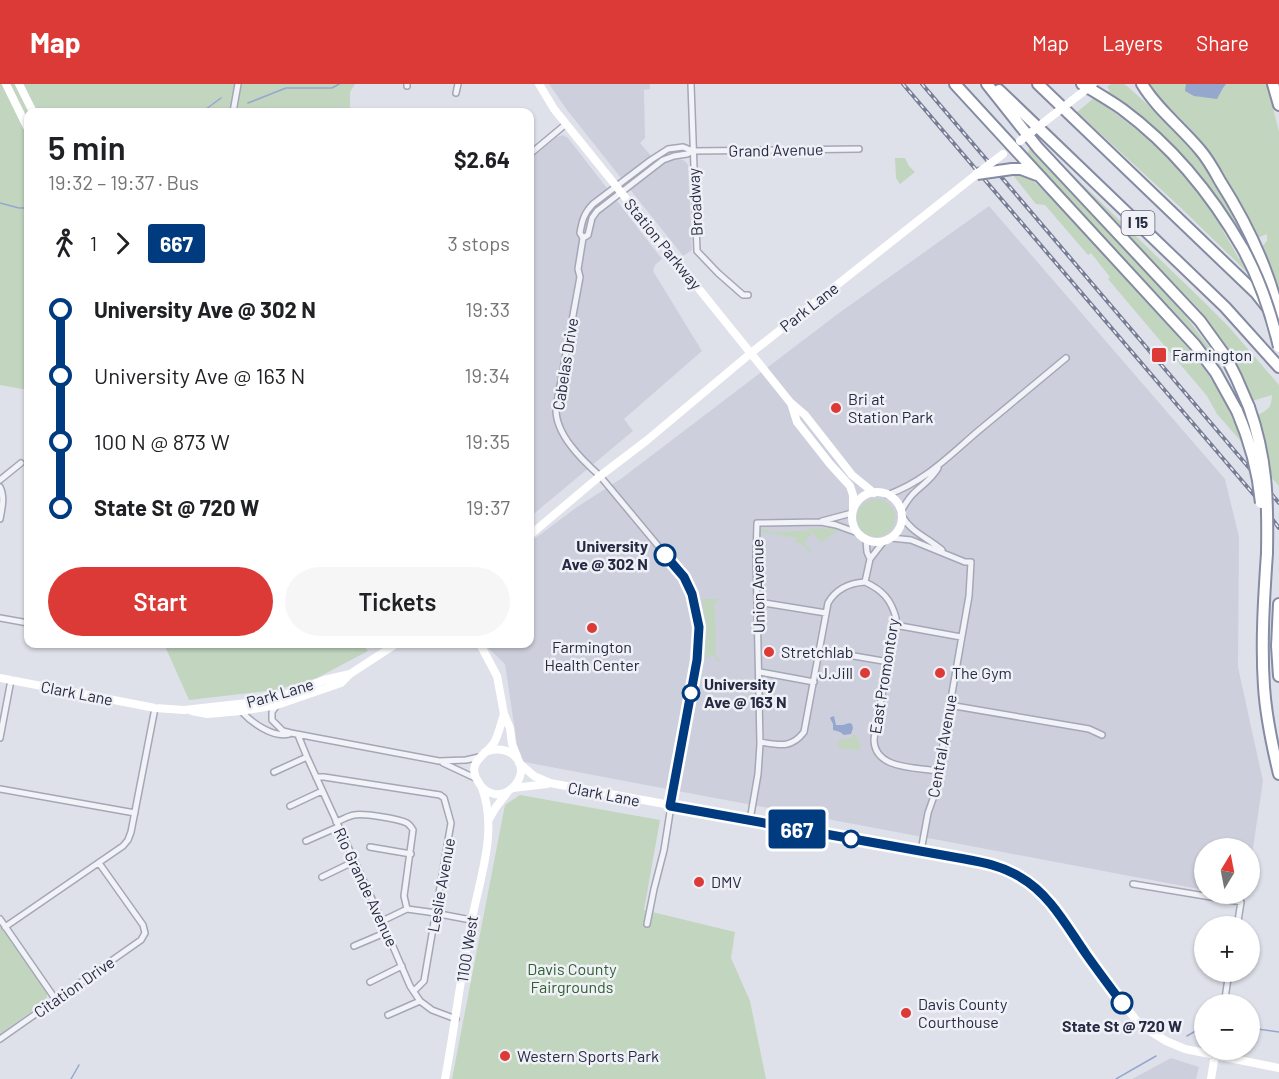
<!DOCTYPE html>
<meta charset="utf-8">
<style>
:root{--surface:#fff;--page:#f6f6f6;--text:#202124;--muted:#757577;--accent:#dc3a37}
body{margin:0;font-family:Barlow,sans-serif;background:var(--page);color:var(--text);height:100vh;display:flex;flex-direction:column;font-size:22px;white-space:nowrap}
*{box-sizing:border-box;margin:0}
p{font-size:20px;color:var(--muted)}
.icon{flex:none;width:33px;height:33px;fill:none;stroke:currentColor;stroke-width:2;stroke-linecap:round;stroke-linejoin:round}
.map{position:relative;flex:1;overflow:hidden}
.side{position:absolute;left:24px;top:24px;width:510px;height:540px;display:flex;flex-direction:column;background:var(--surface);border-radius:12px;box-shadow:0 2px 4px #0004}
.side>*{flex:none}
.badge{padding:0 12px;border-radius:4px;font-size:21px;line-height:39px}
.needle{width:39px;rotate:10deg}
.buttons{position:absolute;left:1194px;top:754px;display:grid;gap:12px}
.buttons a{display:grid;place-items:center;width:66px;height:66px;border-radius:50%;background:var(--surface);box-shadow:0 2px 4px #0004;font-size:30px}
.map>.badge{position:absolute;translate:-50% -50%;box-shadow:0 0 0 3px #fff}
.legs{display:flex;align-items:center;gap:9px;height:66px;padding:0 24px;font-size:20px}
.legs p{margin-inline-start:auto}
.headline{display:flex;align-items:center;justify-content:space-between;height:102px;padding:0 24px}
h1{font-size:33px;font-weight:600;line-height:45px}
.primary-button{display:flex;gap:12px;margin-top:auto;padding:12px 24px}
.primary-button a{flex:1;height:69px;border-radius:36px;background:var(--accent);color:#fff;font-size:24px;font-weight:600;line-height:69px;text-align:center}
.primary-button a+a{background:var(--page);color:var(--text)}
ul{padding:0 24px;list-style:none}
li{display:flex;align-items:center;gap:21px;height:66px;font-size:22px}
li i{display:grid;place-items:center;width:9px;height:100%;margin:0 8px;background:currentColor}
li i::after{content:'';width:15px;height:15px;margin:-8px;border:4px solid;border-radius:50%;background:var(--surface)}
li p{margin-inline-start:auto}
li:first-child i{background:linear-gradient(#0000 50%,currentColor 0)}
li:last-child i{background:linear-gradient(currentColor 50%,#0000 0)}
header{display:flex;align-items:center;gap:36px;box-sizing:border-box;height:84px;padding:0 30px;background:var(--accent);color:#fff}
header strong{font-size:28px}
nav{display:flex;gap:33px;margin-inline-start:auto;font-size:21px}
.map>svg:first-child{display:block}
.built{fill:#cdd0dc}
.green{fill:#c1d5bf}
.water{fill:#96a7ce}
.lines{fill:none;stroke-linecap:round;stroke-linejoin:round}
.stream{stroke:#96a7ce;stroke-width:1.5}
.street-casing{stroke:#a4a7b5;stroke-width:8}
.highway-casing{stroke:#858ba2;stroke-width:14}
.street{stroke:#f2f3f8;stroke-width:5}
.secondary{stroke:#fff;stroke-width:8}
.highway{stroke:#fff;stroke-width:10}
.rail-casing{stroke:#777d95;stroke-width:4}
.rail{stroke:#eff1f7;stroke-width:1.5;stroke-dasharray:4.5;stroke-linecap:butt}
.highway-bridge-casing{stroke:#858ba2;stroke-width:14;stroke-linecap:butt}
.secondary-bridge{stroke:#fff;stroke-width:8}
.highway-bridge{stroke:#fff;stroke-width:10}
.line-1-casing{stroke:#fff;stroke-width:14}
.line-1{stroke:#003b80;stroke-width:9}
.poi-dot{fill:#dc3a37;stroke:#eff1f7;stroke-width:2}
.stop-1-dot{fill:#fff;stroke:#003b80;stroke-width:3}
.labels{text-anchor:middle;stroke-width:5;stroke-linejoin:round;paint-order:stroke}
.shield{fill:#eff1f7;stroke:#626679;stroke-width:1.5}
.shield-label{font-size:15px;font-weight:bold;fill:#262b43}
.street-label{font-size:16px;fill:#262b43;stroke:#eff1f7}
.poi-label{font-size:16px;fill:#262b43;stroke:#eff1f7;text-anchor:start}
.stop-label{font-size:16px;font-weight:bold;fill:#262b43;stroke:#eff1f7;text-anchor:end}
.park-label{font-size:16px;fill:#326032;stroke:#eff1f7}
</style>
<header>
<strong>Map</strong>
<nav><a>Map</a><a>Layers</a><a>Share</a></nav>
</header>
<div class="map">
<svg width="1279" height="995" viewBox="0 0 1279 995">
<rect width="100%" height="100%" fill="#dfe1ea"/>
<!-- built -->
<path class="built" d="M549,0H650V5L644,6L645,54L640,59L660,82L669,77L680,75L685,77L688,81L692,166L683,172L567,26Z
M563,51L568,54L662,175L655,181L653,187L702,267L624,335L633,347L530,433V75L557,53Z
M989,122L1225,395L1239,453L1238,583L1263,697L1250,784V765H1204V806L524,678L517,661L505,580L484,560H530V458L577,423L622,394L839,229Z
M1171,974L1199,983L1196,995H1132Z"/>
<!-- green -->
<path class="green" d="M0,0H355L350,8V28H28V306L0,301Z
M1111,0H1124L1128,3C1153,25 1177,46 1197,72C1216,95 1229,121 1242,148L1209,102L1191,80L1156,45L1106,7H1110L1107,3Z
M1146,0H1267L1279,48V214L1261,164L1267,157V150L1257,154C1239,118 1221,80 1195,50C1180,32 1161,18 1146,0Z
M1094,14C1148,52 1187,86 1223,143L1222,145L1239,175L1241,174L1248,189L1179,122L1077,28Z
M1030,64L1158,201L1187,234L1211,265L1237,312L1234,314L1131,184L1028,72V68Z
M1053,72L1203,217L1229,243L1279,301V402L1272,394L1268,369L1258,331C1269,325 1271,324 1272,311L1252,317L1242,292L1224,259L1197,223Z
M895,74H905L909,82L915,88L900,100L896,94Z
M1012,90L1029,93L1047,110L1172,244C1176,252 1182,257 1187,263C1206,286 1223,310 1233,337H1236L1245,362L1217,330L1207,312L1108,195L1110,193L1091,169L1088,171L1045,121L1036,120Z
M857 434a19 19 0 1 1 38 0a19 19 0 1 1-38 0Z
M806,444L837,445V447L820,459L811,446Z
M764,445L774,448L801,447L803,446L810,447L812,451L804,457L811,467L808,468L805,462L796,458V454L762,448L761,452H758L759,448Z
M699,515L703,530L706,561L707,543L702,516L703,515H719V517L715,518L716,574L721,575V578L715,576V572L708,571L707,575H705L706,562L703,572V548L702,532L698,517Z
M164,560H362L368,567L317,594L276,606L189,616Z
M854,650L861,660L860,665C856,667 842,665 838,663L839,656L850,654Z
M520,711L660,736L644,826L735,848L731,874L750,917L766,995H452L505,721Z
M0,842L47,909V913L45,918L1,949H0Z"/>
<!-- water -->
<path class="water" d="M1186,0H1226L1223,4L1217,15L1194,12L1185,7Z
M834,632L836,641H843L849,639L852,640L853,644L851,650L844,651L840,648L833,646V640L830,634L831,633Z"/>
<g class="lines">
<!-- stream -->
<path class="stream" d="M248,19L286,4H332L339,0
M202,28L221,14
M0,119L19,124H28
M1250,944L1279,948
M1187,952L1204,942
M71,995L79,981
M1116,995L1156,972"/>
<defs>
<path id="street" d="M691,0L697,167L718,189L743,211H748
M407,2V0
M456,9L458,0
M233,28L238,0
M530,70L566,40
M583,154L588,151L592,134L597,127L663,76L674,72L687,70L693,67
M0,396L21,379
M0,403C5,413 2,424 0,435
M887,411C924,398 948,373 977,348C1007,323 1036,299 1066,274
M901,427C905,421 908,415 913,410C922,401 932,395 938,384
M902,432C911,448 928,454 942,466
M822,437L852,429
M891,454L911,456L965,478H971L969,512L934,712L928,729L921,767
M870,475L884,457
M865,498C882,506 891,515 896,534L874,655C874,686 916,683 938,687
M865,498L870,475L867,468L866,456
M758,518L826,529
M0,534L28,539
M895,541L961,553
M819,566L889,578
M760,588L814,598
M277,621L272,628V636L283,647L291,649L439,677L466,676L479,673
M949,621L1089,645L1102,651
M241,627C252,639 273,654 289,650
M298,651L307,673L382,837L410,902L420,917L432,926L456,935
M0,654L11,596
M760,658C779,661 791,665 804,648L828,519C836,505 849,499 865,498
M443,679L475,694
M274,688L307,673
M316,693H324L440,711L444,714L451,739L424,897L414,907
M0,705L135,729
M290,722L322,707
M750,736L758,690L760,660L756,472L757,439L821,438L836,441L858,449
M336,738C342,736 348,732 354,731C364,729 399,735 407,739C411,742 411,743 413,746L404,812L407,825
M306,757L338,743
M370,763L411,770
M322,793L355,777
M1133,800L1241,818L1237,843
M0,835L56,916
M382,837L407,825L429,828L471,836
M647,840L654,805L664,766L671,722L697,576L699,543L692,510L684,493L600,392C582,376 555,350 556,324L580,193L578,185L583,154L580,149C582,137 584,129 593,120L651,76L668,65L683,63L693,67L859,65
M5,843L123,762L128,756L131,748L155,624
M354,862L387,848
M370,898L402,882
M1224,921L1229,888
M388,931L420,917
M0,955L141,856L145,849L143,841L99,779"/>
<path id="highway" d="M955,0L1195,261L1216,289L1237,327
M987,0L1038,64L1200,237L1226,273L1236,293L1249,323
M1038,0L1256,209L1279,238
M1082,0C1095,8 1109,16 1122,25C1172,62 1212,111 1243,165
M1142,0C1157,25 1182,44 1200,66C1208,75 1214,86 1220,97C1246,138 1268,183 1279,231
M1273,0L1279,21
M999,6L1225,223L1279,283
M1012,85H1021L1037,91
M1267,469C1264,513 1261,559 1264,603C1266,633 1272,661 1279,690
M1279,520L1277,562L1279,592"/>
</defs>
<!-- street casing -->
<use href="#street" class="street-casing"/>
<!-- highway casing -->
<use href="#highway" class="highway-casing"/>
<!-- street -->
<use href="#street" class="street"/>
<!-- secondary -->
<path class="secondary" d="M6,0L28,45
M19,0L33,28
M539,0L554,25L790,318L805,331L852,391L874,409
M791,319L797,338L830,380L850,402L853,411V424
M852 433a25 25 0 1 1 50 0a25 25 0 1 1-50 0Z
M530,451L600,392L646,357L751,269L977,90
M480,560L497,592L504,630L510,644L512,660L517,673
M0,594L155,624L184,626L257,618L287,610L324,596L350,590L396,560
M192,627L207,630L241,627L277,621L341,599L349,591
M485,668C514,657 534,686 511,705C506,709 500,711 494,710C487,708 482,705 479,699C464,677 488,671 495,657C499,649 501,639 504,630
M519,679L534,692L550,699L977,777L1000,783L1012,788L1032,800L1048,816L1095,883L1125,922L1137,937L1150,947L1166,957L1185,965L1279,984
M513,704L547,700
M489,735L496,723L507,709
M445,995C455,942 461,888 472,835C480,793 498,747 482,704
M1211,995L1215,971"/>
<!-- highway -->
<use href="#highway" class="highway"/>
<defs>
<path id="rail" d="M903,0L1255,412L1279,444
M922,0L1279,419"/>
</defs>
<!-- rail casing -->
<use href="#rail" class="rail-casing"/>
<!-- rail -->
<use href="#rail" class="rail"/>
<defs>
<path id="highway-bridge" d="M977,90L1012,85
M1243,165C1260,196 1271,229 1279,263
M1249,323C1267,374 1268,415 1267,469
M1237,327C1250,357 1258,387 1261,419"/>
</defs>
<!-- highway-bridge casing -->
<use href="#highway-bridge" class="highway-bridge-casing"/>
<!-- secondary-bridge -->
<path class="secondary-bridge" d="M1020,57L1093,0
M978,89L1003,70"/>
<!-- highway-bridge -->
<use href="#highway-bridge" class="highway-bridge"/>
</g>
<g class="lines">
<defs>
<path id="line-1" d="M665,471L684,493L692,510L699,543L697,576L670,722L959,774C981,778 1001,781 1020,793C1050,810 1067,843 1086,870C1098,887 1110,903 1122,919"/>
</defs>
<!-- line-1 casing -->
<use href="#line-1" class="line-1-casing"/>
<!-- line-1 -->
<use href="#line-1" class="line-1"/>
</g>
<!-- markers -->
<g class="poi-dot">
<rect x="1151" y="263" width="16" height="16" rx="3"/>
<circle cx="836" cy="324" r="6"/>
<circle cx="592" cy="544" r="6"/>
<circle cx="769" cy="568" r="6"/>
<circle cx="865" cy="589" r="6"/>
<circle cx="940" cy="589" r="6"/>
<circle cx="699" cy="798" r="6"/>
<circle cx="906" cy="929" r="6"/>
<circle cx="505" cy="972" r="6"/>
</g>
<g class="stop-1-dot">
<circle cx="665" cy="471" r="10"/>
<circle cx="691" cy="609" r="8"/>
<circle cx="851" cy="755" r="8"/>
<circle cx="1122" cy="919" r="10"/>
</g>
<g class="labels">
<!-- shield labels -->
<rect class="shield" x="1121.5" y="127" width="33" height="24" rx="4.5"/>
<g class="shield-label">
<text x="1138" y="144">I 15</text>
</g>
<!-- street labels -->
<g class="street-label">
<text transform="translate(776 66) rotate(-1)" y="6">Grand Avenue</text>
<text transform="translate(695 118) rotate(-93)" y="6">Broadway</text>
<text transform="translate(663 160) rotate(51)" y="6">Station Parkway</text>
<text transform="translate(809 223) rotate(-38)" y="6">Park Lane</text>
<text transform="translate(565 280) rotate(-81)" y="6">Cabelas Drive</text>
<text transform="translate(758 502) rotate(-91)" y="6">Union Avenue</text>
<text transform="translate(884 592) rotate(-81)" y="6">East Promontory</text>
<text transform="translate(77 609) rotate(11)" y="6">Clark Lane</text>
<text transform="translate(280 609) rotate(-16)" y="6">Park Lane</text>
<text transform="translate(942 662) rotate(-80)" y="6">Central Avenue</text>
<text transform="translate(604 710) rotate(11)" y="6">Clark Lane</text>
<text transform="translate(441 801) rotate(-80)" y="6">Leslie Avenue</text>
<text transform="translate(366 803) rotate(65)" y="6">Rio Grande Avenue</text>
<text transform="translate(467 865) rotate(-81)" y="6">1100 West</text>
<text transform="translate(74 903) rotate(-35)" y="6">Citation Drive</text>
</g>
<!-- poi labels -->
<g class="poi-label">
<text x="1172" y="277">Farmington</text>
<text x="848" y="321">Bri at<tspan x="848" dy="18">Station Park</tspan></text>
<text x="592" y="569" text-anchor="middle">Farmington<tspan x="592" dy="18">Health Center</tspan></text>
<text x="781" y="574">Stretchlab</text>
<text x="853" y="595" text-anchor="end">J.Jill</text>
<text x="952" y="595">The Gym</text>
<text x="711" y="804">DMV</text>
<text x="918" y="926">Davis County<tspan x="918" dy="18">Courthouse</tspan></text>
<text x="517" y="978">Western Sports Park</text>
</g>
<!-- stop labels -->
<g class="stop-label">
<text x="648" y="468">University<tspan x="648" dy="18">Ave @ 302 N</tspan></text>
<text x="704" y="606" text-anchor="start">University<tspan x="704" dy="18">Ave @ 163 N</tspan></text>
<text x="1122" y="948" text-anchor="middle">State St @ 720 W</text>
</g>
<!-- park labels -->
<g class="park-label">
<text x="572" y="891">Davis County<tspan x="572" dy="18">Fairgrounds</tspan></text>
</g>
</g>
</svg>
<div class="buttons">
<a><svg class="needle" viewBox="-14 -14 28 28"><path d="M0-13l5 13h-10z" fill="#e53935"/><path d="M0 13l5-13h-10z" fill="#757577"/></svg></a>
<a>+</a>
<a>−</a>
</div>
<b class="badge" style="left:797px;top:745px;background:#003b80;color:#fff">667</b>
<section class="side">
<div class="headline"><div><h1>5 min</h1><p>19:32 – 19:37 · Bus</p></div><b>$2.64</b></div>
<div class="legs"><svg class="icon" aria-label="walk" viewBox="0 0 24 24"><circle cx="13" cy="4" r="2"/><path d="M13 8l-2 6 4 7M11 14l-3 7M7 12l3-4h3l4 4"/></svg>1<svg class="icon" aria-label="forward" viewBox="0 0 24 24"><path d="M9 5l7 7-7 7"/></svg><b class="badge" style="background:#003b80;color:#fff">667</b><p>3 stops</p></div>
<ul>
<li><i style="color:#003b80"></i><b>University Ave @ 302 N</b><p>19:33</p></li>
<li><i style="color:#003b80"></i><span>University Ave @ 163 N</span><p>19:34</p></li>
<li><i style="color:#003b80"></i><span>100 N @ 873 W</span><p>19:35</p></li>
<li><i style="color:#003b80"></i><b>State St @ 720 W</b><p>19:37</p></li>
</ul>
<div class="primary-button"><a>Start</a><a>Tickets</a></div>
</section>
</div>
